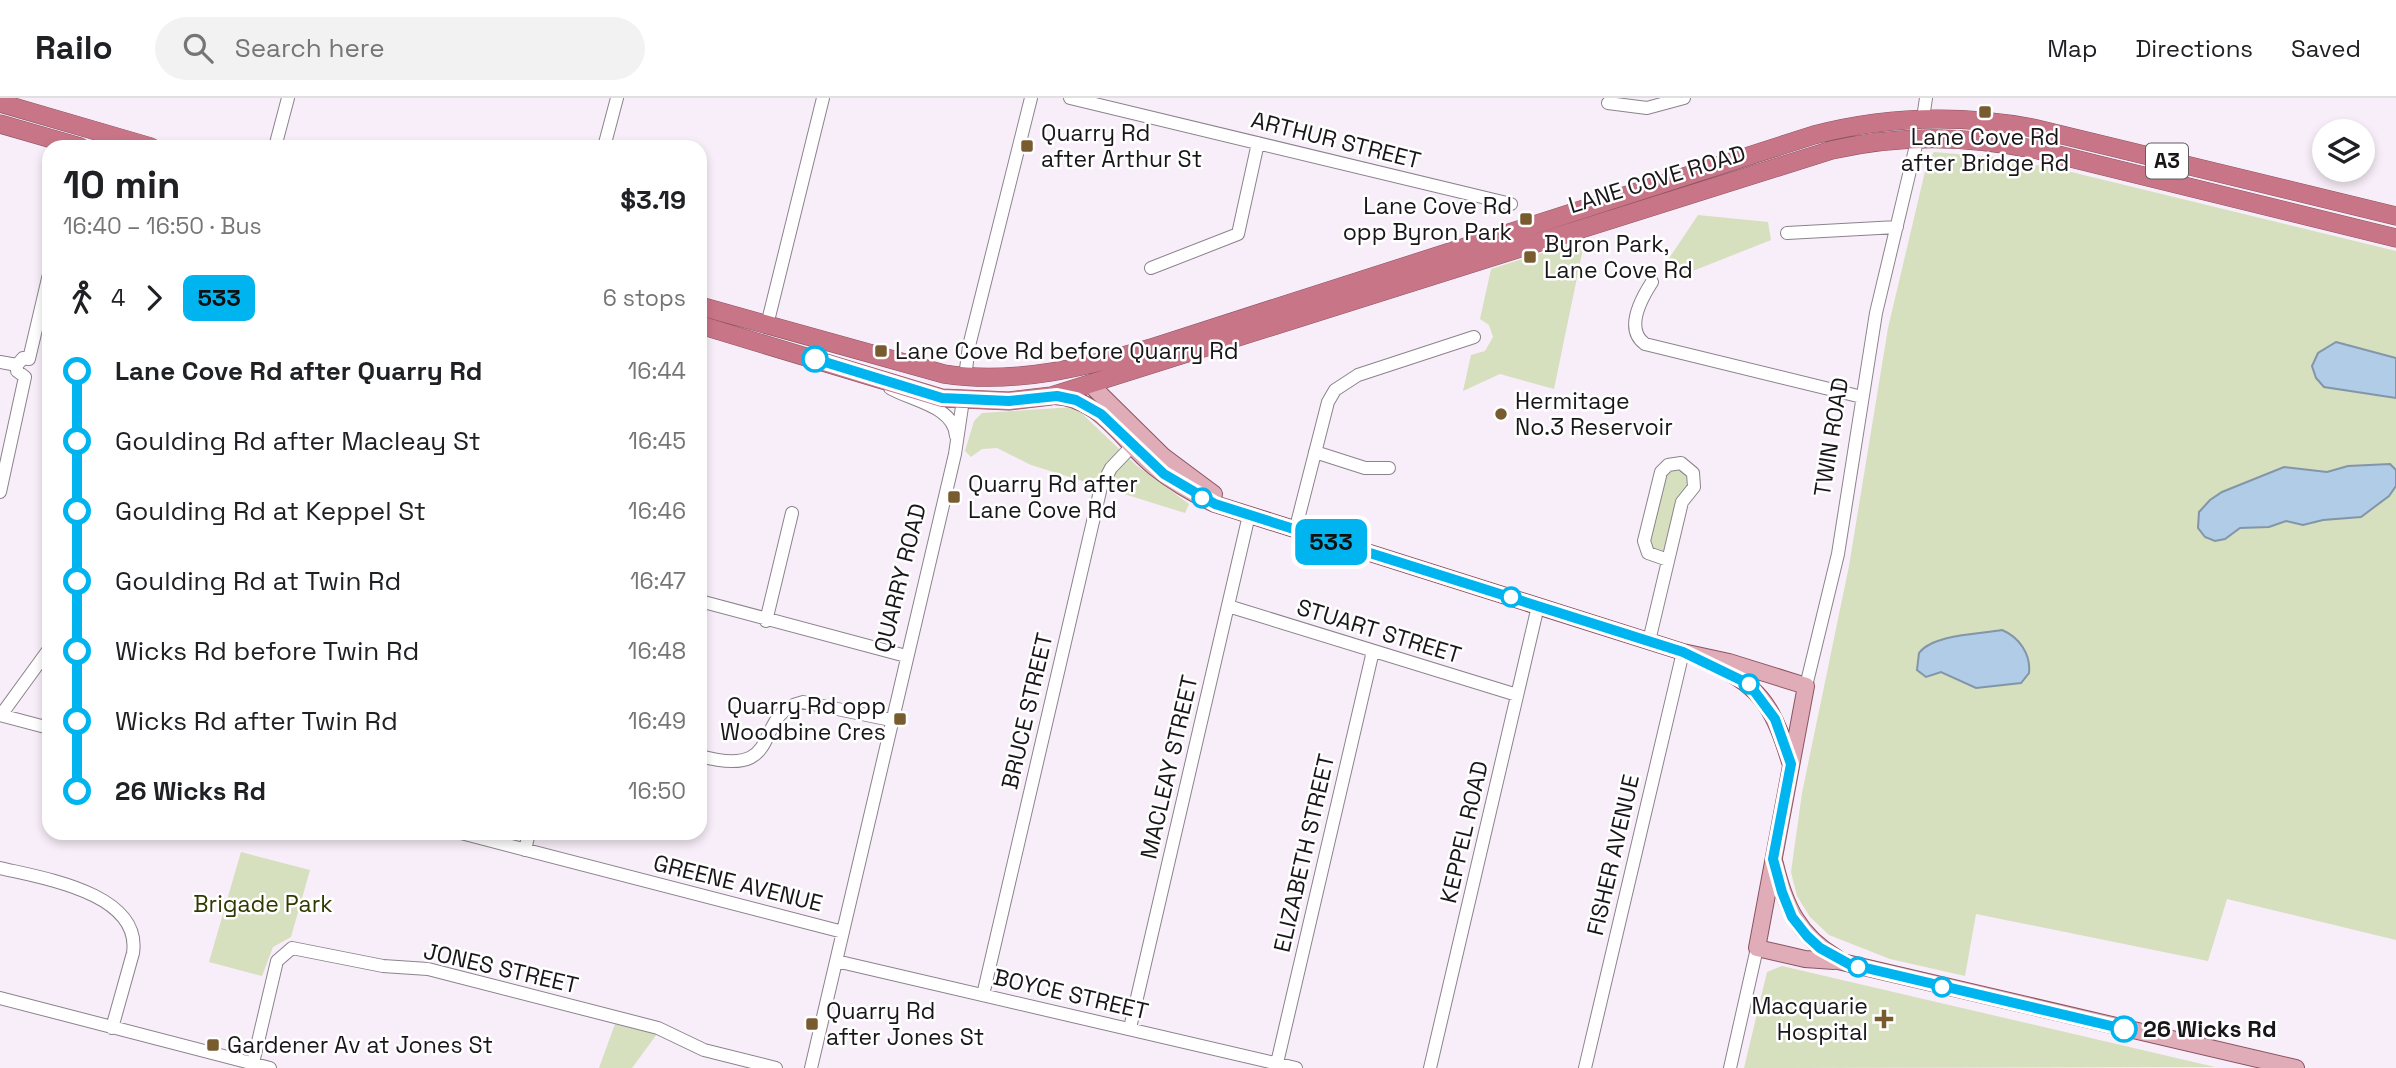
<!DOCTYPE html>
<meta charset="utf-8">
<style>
:root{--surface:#fff;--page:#f2f2f2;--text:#202124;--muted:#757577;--line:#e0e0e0}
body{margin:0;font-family:"Space Grotesk",sans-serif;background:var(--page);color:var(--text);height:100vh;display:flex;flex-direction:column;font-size:26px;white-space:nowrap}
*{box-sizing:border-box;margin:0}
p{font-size:23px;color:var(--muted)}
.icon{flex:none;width:38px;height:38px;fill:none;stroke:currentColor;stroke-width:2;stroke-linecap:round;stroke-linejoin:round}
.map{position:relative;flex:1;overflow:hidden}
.details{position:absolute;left:42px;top:42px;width:665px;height:700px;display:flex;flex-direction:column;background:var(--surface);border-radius:21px;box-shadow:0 4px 10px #0003}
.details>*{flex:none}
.badge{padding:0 14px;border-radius:10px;font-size:24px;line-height:46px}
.fabs{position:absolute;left:2312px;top:21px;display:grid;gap:14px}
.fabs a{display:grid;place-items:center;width:63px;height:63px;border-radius:50%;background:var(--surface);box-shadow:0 4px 10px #0003;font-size:35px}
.map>.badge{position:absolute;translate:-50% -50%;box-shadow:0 0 0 4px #fff}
.legs{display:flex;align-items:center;gap:10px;height:77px;padding:0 21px;font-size:23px}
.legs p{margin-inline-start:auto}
.headline{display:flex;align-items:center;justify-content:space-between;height:119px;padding:0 21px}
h1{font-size:38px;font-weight:700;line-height:52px}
ul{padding:0 21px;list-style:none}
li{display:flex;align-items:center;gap:24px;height:70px;font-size:26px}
li i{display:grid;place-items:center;width:10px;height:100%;margin:0 9px;background:currentColor}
li i::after{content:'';width:18px;height:18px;margin:-9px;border:5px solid;border-radius:50%;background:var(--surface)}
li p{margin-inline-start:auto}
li:first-child i{background:linear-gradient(#0000 50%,currentColor 0)}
li:last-child i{background:linear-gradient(currentColor 50%,#0000 0)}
header{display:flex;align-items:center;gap:42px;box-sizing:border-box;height:98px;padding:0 35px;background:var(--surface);border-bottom:2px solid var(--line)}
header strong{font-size:33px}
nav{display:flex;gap:38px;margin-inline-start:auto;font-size:24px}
.search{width:490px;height:63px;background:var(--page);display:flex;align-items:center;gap:18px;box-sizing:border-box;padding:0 24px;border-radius:38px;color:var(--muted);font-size:26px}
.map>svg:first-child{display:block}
.green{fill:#d6dfbe}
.water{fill:#b0cce6;stroke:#8395a8;stroke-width:2}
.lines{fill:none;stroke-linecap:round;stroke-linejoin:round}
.minor-casing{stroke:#8b838c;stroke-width:14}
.major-casing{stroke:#8b5461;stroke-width:18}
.highway-casing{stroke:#8b5461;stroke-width:19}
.minor{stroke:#fff;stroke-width:12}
.major{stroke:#dfacb8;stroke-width:16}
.highway{stroke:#c97588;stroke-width:18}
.line-1-casing{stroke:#fff;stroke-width:16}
.line-1{stroke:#00b5ef;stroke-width:10}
.poi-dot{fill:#785c2f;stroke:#fff;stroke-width:2.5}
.stop-1-dot{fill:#fff;stroke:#00b5ef;stroke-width:3.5}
.labels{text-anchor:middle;stroke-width:5;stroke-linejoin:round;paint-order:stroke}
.shield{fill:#fff;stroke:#5e5c5e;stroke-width:2}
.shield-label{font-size:21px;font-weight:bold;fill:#191619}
.poi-label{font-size:23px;fill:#191619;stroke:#fff;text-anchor:start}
.street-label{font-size:23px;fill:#191619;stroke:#fff}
.park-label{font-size:23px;fill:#2f3900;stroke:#fff}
.stop-label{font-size:23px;font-weight:bold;fill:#191619;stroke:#fff;text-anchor:start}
</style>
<header>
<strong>Railo</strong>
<div class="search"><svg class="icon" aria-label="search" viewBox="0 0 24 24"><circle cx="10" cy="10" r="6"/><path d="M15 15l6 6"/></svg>Search here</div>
<nav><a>Map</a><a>Directions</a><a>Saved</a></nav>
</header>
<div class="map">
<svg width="2396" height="970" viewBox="0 0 2396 970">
<rect width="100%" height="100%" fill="#f8eef9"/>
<!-- green -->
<path class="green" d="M1934,54L1993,59L2063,72L2396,153V842L2227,801L2208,863L1976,816L1965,878L1890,861L1829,837L1810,819L1797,798L1791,774L1802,695L1849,468L1888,230L1927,65Z
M1698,117L1768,124L1771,142L1675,180L1666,165Z
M1585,141L1554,291L1500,276L1463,293L1471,257L1485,253L1493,239L1489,227L1480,221L1491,171Z
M1075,309L1137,368L1189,406L1185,415L1031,367L997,350L982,351L971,359L965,353L974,323L982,315Z
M1682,370L1690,382L1665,454L1652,453L1648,445L1666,373Z
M241,754L310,772L291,839L273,849L262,878L209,864Z
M1782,868L2215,969L1744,970L1767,874Z
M615,926L657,936L632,970H599Z"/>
<!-- water -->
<path class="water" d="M2336,244L2396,260V300L2324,289L2316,280L2312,268L2318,255Z
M2390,366L2396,372V388L2389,398L2361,419L2323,422L2303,427L2286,423L2269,429L2240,430L2225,441L2215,443L2205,439L2198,430L2199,414L2210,402L2222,394L2284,369L2327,374L2348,368Z
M2002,532C2019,539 2031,556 2029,575L2021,585L1976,590L1941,574L1926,579L1917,572L1919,555C1933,536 1981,536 2002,532Z"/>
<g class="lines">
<defs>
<path id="minor" d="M1070,0L1511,106
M1608,5L1647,10L1684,0
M1923,20L1926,0
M275,49L288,0
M604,49L617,0
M1787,135L1897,129
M1151,170L1238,136L1258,45
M1652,184C1641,201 1624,231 1645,246L1862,299
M767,227L823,0
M29,261L49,176
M0,264L17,267
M25,279L17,273V267L23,260L29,261
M965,279L969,248L1031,0
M890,290C912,303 954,308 956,338
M1315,354L1365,370H1389
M0,394L25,279
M1295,433L1328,304L1335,292L1358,277L1474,239
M700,503L906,558
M1228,508L1517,597
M766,523L792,415
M1649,543L1682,404L1694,389L1693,375L1681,365L1668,367L1661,374L1644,443L1648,455L1668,462
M1806,588L1838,456L1876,215L1918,39
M0,617L49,630
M1,617L49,551
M700,658C788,682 750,616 803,604L891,622
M461,735L843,834
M525,752L529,735
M0,770C42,780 142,795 133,855L112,930
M836,863L1296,970
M983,897L1101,389L1111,370L1132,348
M0,900L270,970
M1130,930L1249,417
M253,965L277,863L292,850L383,868L428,871L658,930L704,952L776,970
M1277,965L1373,553
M811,970L955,356L963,302
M1430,970L1538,508
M1585,970L1683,554
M1730,970L1757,850"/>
<path id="major" d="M1091,287L1163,358L1214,396
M1054,298C1099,299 1122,343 1154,369C1173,384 1193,396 1215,406L1683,554L1729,564L1806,588L1757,850L1805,861L1834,863
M1715,568C1764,589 1775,616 1790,664
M1775,766C1785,808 1799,838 1837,860
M1825,860L2296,970"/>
<path id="highway" d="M0,5L151,49
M0,26L80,49
M700,208L944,276C1015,287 1087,269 1154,249L1814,37C1887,18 1958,16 2033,30L2396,118
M700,227L942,300L1009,303L1051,298L1832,52C1903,36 1967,38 2038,52L2396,140"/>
</defs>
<!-- minor casing -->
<use href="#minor" class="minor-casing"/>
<!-- major casing -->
<use href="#major" class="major-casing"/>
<!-- highway casing -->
<use href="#highway" class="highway-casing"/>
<!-- minor -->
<use href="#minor" class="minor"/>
<!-- major -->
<use href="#major" class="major"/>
<!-- highway -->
<use href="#highway" class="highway"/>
</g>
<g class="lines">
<defs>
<path id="line-1" d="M815,261L942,300L1009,303L1057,298L1076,302L1101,316L1164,376L1215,406L1683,554L1749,586L1775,621L1791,666L1773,761L1782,794L1792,819L1807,838L1820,850L1849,866L2124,931"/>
</defs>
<!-- line-1 casing -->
<use href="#line-1" class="line-1-casing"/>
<!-- line-1 -->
<use href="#line-1" class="line-1"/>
</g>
<!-- markers -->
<g class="poi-dot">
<rect x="1978" y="7" width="14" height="14" rx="3.5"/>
<rect x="1020" y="41" width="14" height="14" rx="3.5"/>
<rect x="1519" y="114" width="14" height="14" rx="3.5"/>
<rect x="1523" y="152" width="14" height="14" rx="3.5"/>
<rect x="874" y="246" width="14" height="14" rx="3.5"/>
<circle cx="1501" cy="316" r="7"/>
<rect x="947" y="392" width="14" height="14" rx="3.5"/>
<rect x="893" y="614" width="14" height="14" rx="3.5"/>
<path d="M1880.5 910.5h7v7h7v7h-7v7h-7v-7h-7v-7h7z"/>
<rect x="805" y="919" width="14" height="14" rx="3.5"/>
<rect x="206" y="940" width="14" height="14" rx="3.5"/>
</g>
<g class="stop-1-dot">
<circle cx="815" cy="261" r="12"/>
<circle cx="1202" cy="400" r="9"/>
<circle cx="1511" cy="499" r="9"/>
<circle cx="1749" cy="586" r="9"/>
<circle cx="1858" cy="869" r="9"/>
<circle cx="1942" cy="889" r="9"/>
<circle cx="2124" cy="931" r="12"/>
</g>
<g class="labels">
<!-- shield labels -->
<rect class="shield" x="2146" y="45.5" width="42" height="35" rx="5"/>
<g class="shield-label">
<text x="2167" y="70">A3</text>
</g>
<!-- poi labels -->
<g class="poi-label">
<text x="1041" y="43">Quarry Rd<tspan x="1041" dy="26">after Arthur St</tspan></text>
<text x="1985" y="47" text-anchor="middle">Lane Cove Rd<tspan x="1985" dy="26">after Bridge Rd</tspan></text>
<text x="1512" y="116" text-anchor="end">Lane Cove Rd<tspan x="1512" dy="26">opp Byron Park</tspan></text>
<text x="1544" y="154">Byron Park,<tspan x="1544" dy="26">Lane Cove Rd</tspan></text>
<text x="895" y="261">Lane Cove Rd before Quarry Rd</text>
<text x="1515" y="311">Hermitage<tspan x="1515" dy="26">No.3 Reservoir</tspan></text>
<text x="968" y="394">Quarry Rd after<tspan x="968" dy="26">Lane Cove Rd</tspan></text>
<text x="886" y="616" text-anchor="end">Quarry Rd opp<tspan x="886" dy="26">Woodbine Cres</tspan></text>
<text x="1868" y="916" text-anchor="end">Macquarie<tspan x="1868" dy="26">Hospital</tspan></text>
<text x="826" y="921">Quarry Rd<tspan x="826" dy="26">after Jones St</tspan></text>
<text x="227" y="955">Gardener Av at Jones St</text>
</g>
<!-- street labels -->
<g class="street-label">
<text transform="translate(1336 42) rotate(14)" y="8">ARTHUR STREET</text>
<text transform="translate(1657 81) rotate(-17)" y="8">LANE COVE ROAD</text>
<text transform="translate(1831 339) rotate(-81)" y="8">TWIN ROAD</text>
<text transform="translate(900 480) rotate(-76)" y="8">QUARRY ROAD</text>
<text transform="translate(1379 533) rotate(17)" y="8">STUART STREET</text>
<text transform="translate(1027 613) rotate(-77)" y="8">BRUCE STREET</text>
<text transform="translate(1169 669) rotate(-77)" y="8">MACLEAY STREET</text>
<text transform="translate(1464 734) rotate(-77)" y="8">KEPPEL ROAD</text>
<text transform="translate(1304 755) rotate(-77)" y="8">ELIZABETH STREET</text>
<text transform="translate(1613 757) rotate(-77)" y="8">FISHER AVENUE</text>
<text transform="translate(738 785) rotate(14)" y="8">GREENE AVENUE</text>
<text transform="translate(501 870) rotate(13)" y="8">JONES STREET</text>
<text transform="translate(1071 896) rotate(13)" y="8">BOYCE STREET</text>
</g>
<!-- park labels -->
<g class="park-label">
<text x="263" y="814">Brigade Park</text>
</g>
<!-- stop labels -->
<g class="stop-label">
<text x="2143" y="939">26 Wicks Rd</text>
</g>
</g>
</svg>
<div class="fabs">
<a><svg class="icon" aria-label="layers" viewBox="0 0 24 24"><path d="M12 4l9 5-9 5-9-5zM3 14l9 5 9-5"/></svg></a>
</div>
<b class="badge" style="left:1331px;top:444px;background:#00b5ef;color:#111">533</b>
<section class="details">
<div class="headline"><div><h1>10 min</h1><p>16:40 – 16:50 · Bus</p></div><b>$3.19</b></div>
<div class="legs"><svg class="icon" aria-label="walk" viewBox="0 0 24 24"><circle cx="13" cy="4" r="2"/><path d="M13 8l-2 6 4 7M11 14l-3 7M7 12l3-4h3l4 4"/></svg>4<svg class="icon" aria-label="forward" viewBox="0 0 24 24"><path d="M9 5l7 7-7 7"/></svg><b class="badge" style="background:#00b5ef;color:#111">533</b><p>6 stops</p></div>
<ul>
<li><i style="color:#00b5ef"></i><b>Lane Cove Rd after Quarry Rd</b><p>16:44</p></li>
<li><i style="color:#00b5ef"></i><span>Goulding Rd after Macleay St</span><p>16:45</p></li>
<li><i style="color:#00b5ef"></i><span>Goulding Rd at Keppel St</span><p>16:46</p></li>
<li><i style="color:#00b5ef"></i><span>Goulding Rd at Twin Rd</span><p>16:47</p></li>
<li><i style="color:#00b5ef"></i><span>Wicks Rd before Twin Rd</span><p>16:48</p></li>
<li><i style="color:#00b5ef"></i><span>Wicks Rd after Twin Rd</span><p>16:49</p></li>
<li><i style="color:#00b5ef"></i><b>26 Wicks Rd</b><p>16:50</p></li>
</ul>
</section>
</div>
